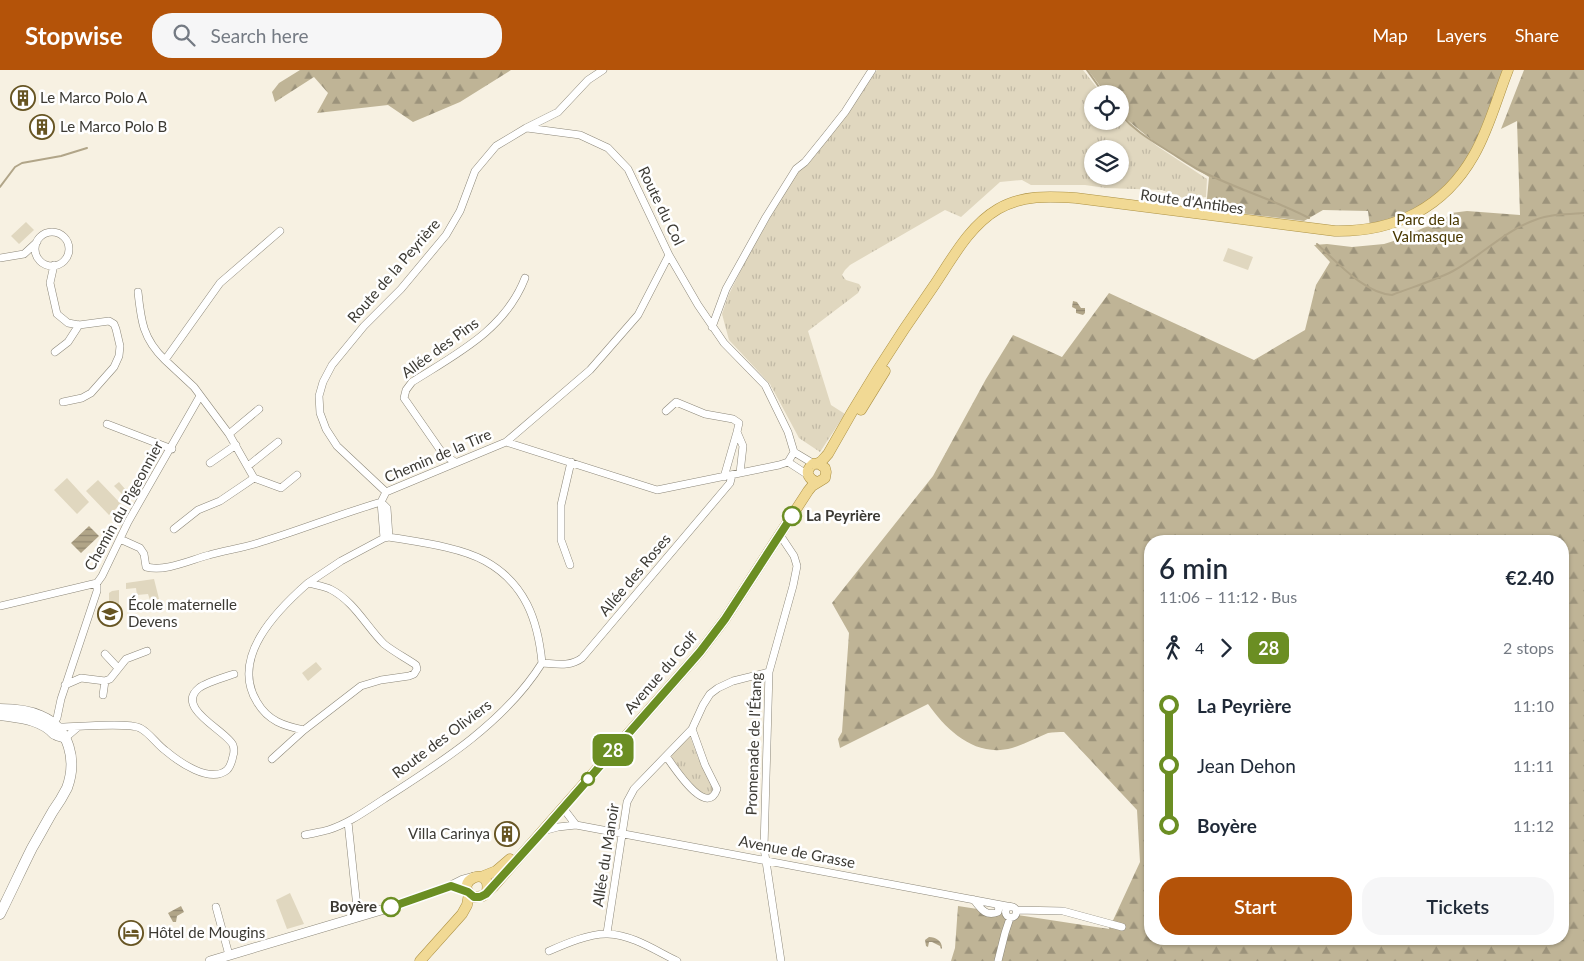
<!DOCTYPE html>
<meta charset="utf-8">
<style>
:root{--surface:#fff;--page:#f6f6f7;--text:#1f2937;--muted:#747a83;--accent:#b45309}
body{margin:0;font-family:Lato,sans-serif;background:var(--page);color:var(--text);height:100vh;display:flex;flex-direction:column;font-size:19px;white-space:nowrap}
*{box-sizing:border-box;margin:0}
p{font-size:16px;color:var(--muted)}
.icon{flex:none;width:28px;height:28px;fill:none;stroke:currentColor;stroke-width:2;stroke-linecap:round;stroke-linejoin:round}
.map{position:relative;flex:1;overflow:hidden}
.drawer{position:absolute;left:1144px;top:465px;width:425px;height:410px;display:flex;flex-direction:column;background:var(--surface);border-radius:20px;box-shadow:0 1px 4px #0004}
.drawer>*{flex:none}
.badge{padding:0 10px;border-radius:8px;font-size:18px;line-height:32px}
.fabs{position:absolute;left:1084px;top:15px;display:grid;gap:10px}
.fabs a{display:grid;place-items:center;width:45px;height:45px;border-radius:50%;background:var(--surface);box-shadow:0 1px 4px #0004;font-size:25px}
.map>.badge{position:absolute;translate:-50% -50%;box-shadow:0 0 0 2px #fff}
.legs{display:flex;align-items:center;gap:8px;height:55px;padding:0 15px;font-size:16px}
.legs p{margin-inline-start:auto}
.summary{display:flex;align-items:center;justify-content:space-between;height:85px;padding:0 15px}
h1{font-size:28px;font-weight:600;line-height:38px}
.button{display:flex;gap:10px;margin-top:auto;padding:10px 15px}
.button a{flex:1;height:58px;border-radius:20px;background:var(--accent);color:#fff;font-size:20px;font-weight:600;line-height:58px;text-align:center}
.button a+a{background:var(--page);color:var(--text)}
ul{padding:0 15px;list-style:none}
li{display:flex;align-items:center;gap:18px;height:60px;font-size:19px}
li i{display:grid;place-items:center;width:8px;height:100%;margin:0 6px;background:currentColor}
li i::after{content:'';width:12px;height:12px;margin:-6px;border:4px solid;border-radius:50%;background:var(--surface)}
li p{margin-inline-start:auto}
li:first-child i{background:linear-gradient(#0000 50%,currentColor 0)}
li:last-child i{background:linear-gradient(currentColor 50%,#0000 0)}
header{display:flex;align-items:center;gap:30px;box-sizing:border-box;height:70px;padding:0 25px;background:var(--accent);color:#fff}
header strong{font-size:24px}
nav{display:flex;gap:28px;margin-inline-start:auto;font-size:18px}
.search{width:350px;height:45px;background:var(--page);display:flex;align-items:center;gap:12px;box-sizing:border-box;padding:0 18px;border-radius:20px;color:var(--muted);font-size:19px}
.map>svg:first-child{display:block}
.grass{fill:url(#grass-tufts);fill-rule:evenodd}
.forest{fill:url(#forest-firs);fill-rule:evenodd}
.garden{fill:#e0d7bf}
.water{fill:url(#water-rules)}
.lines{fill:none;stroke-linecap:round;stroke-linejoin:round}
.stream{stroke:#b1a588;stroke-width:2}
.minor-casing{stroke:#8c8779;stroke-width:8}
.tertiary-casing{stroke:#8c8779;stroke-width:10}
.secondary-casing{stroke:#8c8779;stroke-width:11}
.primary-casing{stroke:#ac9144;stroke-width:11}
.minor{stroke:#fff;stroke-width:7}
.tertiary{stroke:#fff;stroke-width:9}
.secondary{stroke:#fff;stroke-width:10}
.primary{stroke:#f1d994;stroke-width:10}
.line-1-casing{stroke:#fff;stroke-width:11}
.line-1{stroke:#6b8e23;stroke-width:8}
.stop-1-dot{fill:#fff;stroke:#6b8e23;stroke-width:2.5}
.labels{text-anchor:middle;stroke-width:5;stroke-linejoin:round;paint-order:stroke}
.poi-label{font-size:15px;fill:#3c3a34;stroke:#fff;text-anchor:start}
.street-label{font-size:15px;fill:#3c3a34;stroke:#fff}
.park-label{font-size:15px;fill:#493800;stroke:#fff}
.stop-label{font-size:15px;font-weight:bold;fill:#3c3a34;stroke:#fff;text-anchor:start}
</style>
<header>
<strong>Stopwise</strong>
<div class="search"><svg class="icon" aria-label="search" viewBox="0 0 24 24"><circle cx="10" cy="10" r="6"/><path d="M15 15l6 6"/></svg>Search here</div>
<nav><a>Map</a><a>Layers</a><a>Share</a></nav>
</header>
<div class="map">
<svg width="1584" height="891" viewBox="0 0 1584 891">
<defs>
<pattern id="grass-tufts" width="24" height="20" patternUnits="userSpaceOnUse" patternTransform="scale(1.25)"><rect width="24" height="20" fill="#e0d7bf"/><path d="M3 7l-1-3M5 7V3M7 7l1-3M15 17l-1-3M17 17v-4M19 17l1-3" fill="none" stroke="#c1b9a5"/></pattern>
<pattern id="forest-firs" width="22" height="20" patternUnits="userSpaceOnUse" patternTransform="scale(1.25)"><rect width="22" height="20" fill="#bfb496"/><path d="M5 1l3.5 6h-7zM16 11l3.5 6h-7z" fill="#9c937b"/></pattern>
<pattern id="water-rules" width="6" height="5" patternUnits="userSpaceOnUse" patternTransform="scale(1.25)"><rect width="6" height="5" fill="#b1a588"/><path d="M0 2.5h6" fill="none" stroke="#918770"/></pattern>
</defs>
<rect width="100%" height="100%" fill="#f7f1e2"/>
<!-- grass -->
<path class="grass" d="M877,0H1083L1102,24H1092V51H1120V45L1125,51L1157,76L1207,109L1206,127L1186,129L1162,120L1106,118L1085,115H1031L1022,110L1000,112L961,147L945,140L850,195L845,200L842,205L846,210L859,214L861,217L858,223L808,261L831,335L845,344L820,382L799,368L770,314L729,270L722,244L729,224L750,182L797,102L837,57ZM1092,79H1120V106H1092Z
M690,666L698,688L715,719L707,727L697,721L670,686Z"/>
<!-- forest -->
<path class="forest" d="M300,0H511L460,32L413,52L388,35L317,43L328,23L314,7L275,32L272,22L279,13Z
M1088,0H1505L1467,97L1423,140L1370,157L1368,141L1323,140L1304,151L1206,139L1209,107L1158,75L1126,49L1120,42V24H1106Z
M1524,0H1584V891H951L955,878L958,836L1109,859L1140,792L1137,740L1064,662C1059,662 1053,662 1048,663C1036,668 1025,674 1012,678C976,688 947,661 928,634L840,678L838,669L842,662L849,563L832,533L933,406L986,309L1013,265L1062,287L1109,223L1254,290L1305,260L1316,215L1330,192L1314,175L1327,174L1352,177L1384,174L1397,170L1423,158L1442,152L1451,143L1467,141L1520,145L1517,51L1501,59ZM1150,471H1562V869H1150Z"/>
<!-- garden -->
<path class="garden" d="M26,152L34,160L19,174L11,166Z
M1228,178L1253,187L1248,200L1223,191Z
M67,408L89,432L77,444L54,420Z
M98,410L121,434L109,445L86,421Z
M119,412L131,426L127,429L114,416Z
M154,509L159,529L150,530L148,524L137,525L136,518L126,519V513Z
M119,520V534L109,535V523L112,521Z
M316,592L322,599L308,611L302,603Z
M290,823L304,854L287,859L276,830Z"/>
<!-- water -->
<path class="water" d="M1073,231L1077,232L1081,238H1085V243L1083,245L1076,243V239L1072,237Z
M89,456L99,466L81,483L71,473Z
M181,836L184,842L177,846L176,852H173L168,843Z
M929,867C936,867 942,871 942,878L941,879L940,876L932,872H929L928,877L926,876L925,870Z"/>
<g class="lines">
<!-- stream -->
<path class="stream" d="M1087,0L1104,24
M1120,44C1133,59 1147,68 1165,79C1175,85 1186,93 1197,99C1233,118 1273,129 1309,148
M0,117L15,97L22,93L61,86L87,78
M1317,174C1337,192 1364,223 1392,225C1412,217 1434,211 1453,201C1481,186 1504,161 1535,150C1550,144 1568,144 1584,143"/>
<defs>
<path id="minor" d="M527,58L580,65L608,78L628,99L669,185L698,235L724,273L765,315L788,362L794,382
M35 179a17 17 0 1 1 34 0a17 17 0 1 1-34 0Z
M0,188L24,184L37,172
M54,195L50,213L57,244L68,253L79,255L109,251L114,254L116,259L120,276L119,286L114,297L91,323L82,328L63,332
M138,222C141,251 143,269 165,290
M712,257L726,219L766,147L796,99L805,92L826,66L845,42L872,0
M55,282L68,272L79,255
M666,341L676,332L705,344L733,349L739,353L737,362
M107,354L172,379
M229,364L259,339
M506,372L590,300L638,245L669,185
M455,392L443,384L404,328L406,320L412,312C456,284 505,260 525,208
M210,393L236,375
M248,396L278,372
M808,405L788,392L794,382L814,394
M724,407L737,362L743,376L740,403
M254,408L281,418L297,405
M386,422L337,376L326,359L320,343L319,326L323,312L332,295L364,256L401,219L446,165L460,141L475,101L496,76L526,58L558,42L588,10L603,0
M381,432L387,438L389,467L384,468Z
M174,459L198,440L220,431L254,408L229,364L194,317L165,290L220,213L280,161
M780,465L794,486L797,496L793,516L769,602L764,778L781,891
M120,469L140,478L144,484L146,497C166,502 190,490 209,485C226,480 244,478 261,472C301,460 340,444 381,432L386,422L506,372L657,420L779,395L788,392
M570,495L561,470V435L571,392
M308,513C276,541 230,588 257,632C268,651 284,656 304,660L361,616L381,610L409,606L414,604L417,599L416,595C406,588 394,582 384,574C366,556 354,531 330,519C323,516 315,515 308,513L341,491L384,468
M0,536L97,513
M105,584L118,598
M542,593C557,594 570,597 582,588L730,413L732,405
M65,615L81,608L105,611L110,609L126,589L147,581
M103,625L105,611
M50,655H52L57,648L61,629L97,521V513L102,506L128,452L200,326
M57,659L61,657C78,657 127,652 140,658C150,663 157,675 166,681C179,692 210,714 227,700C231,696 232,691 233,686C234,683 234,678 233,675C227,661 174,638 199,618C205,613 225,607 234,604
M57,667L64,669L78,657
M666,686C674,697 707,749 717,719L705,695L692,659
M272,689L304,660
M563,738L576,755
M348,752L358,847
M543,761L558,757L576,755L1012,837
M305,765C313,763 321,762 328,760C348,754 367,740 384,729C442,692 505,652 542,593C538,550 525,513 485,491C460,477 418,472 389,467
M974,830C981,839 986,847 998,842L999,838L997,835
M1005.5 842a5.5 5.5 0 1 1 11 0a5.5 5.5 0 1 1-11 0Z
M216,837L229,885
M1016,840L1063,841L1122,857
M607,863L627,732L634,719L692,659L703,635L710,624L718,618L733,611L769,602
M549,881C565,874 590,863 608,864C633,865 656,881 677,891
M998,891L1005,863L1010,848"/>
<path id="tertiary" d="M210,891L388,838L451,816L463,810L474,807"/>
<path id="secondary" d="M0,639C14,639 28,640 41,646C70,658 77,691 67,718C63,726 58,734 53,741C46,753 39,766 32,778C21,800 11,822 0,844
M0,645C19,648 41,649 54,664"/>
<path id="primary" d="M861,340L885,301
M817,412C810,410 804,403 811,396C816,391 812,396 818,393C822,392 825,387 828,384C860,326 895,271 933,217C952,189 969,156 998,139C1022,125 1049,126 1076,128L1335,161C1395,162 1444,138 1474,85C1489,59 1497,28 1508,0
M481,807L496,801L510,789
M487,821C492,793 450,812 474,827L483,826L493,817L700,582L725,549L808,421L812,416L825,408L826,402L825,398L818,393
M420,891L462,844L467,835L469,824"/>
</defs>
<!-- minor casing -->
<use href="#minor" class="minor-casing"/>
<!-- tertiary casing -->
<use href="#tertiary" class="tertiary-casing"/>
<!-- secondary casing -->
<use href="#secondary" class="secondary-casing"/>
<!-- primary casing -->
<use href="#primary" class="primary-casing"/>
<!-- minor -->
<use href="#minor" class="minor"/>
<!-- tertiary -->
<use href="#tertiary" class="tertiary"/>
<!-- secondary -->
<use href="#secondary" class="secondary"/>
<!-- primary -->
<use href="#primary" class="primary"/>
</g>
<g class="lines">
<defs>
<path id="line-1" d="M391,837L451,816L468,822L474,827H480L486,824L543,761L700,582L725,549L792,446"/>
</defs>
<!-- line-1 casing -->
<use href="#line-1" class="line-1-casing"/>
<!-- line-1 -->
<use href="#line-1" class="line-1"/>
</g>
<!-- icons -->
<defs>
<symbol id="building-ring" viewBox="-11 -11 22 22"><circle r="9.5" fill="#fff" stroke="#675523" stroke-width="1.5"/><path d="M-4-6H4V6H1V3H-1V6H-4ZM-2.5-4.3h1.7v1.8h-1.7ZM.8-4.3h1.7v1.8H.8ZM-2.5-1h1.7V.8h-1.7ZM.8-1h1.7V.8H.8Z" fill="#675523"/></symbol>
<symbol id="school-ring" viewBox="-11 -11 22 22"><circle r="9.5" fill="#fff" stroke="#675523" stroke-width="1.5"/><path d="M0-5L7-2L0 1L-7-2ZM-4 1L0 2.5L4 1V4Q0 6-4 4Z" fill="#675523"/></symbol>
<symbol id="hotel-ring" viewBox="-11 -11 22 22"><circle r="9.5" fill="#fff" stroke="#675523" stroke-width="1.5"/><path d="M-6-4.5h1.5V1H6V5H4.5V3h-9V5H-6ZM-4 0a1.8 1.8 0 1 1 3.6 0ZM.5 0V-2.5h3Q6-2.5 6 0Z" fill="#675523"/></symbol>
</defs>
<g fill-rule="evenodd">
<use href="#building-ring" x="9" y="14" width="28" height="28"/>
<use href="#building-ring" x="28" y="43" width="28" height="28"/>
<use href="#school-ring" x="96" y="530" width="28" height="28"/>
<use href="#building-ring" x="493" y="750" width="28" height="28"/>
<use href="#hotel-ring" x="117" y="849" width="28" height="28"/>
</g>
<!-- markers -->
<g class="stop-1-dot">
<circle cx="792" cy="446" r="9"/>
<circle cx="588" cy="709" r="6"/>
<circle cx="391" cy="837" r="9"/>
</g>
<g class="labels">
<!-- poi labels -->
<g class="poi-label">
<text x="40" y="33">Le Marco Polo A</text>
<text x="60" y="62">Le Marco Polo B</text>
<text x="128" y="540">École maternelle<tspan x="128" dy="17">Devens</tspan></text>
<text x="490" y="769" text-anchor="end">Villa Carinya</text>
<text x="148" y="868">Hôtel de Mougins</text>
</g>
<!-- street labels -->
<g class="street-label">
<text transform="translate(1192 132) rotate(8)" y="5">Route d'Antibes</text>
<text transform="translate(661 136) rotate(64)" y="5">Route du Col</text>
<text transform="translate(394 201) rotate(-49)" y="5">Route de la Peyrière</text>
<text transform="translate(440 278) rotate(-36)" y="5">Allée des Pins</text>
<text transform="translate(438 386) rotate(-23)" y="5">Chemin de la Tire</text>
<text transform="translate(124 436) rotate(-61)" y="5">Chemin du Pigeonnier</text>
<text transform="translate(635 505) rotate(-50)" y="5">Allée des Roses</text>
<text transform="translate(661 603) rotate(-49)" y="5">Avenue du Golf</text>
<text transform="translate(442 669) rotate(-37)" y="5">Route des Oliviers</text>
<text transform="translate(754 674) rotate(-88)" y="5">Promenade de l'Étang</text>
<text transform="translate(797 782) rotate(11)" y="5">Avenue de Grasse</text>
<text transform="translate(606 785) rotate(-81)" y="5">Allée du Manoir</text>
</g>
<!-- park labels -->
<g class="park-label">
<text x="1428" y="155">Parc de la<tspan x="1428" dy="17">Valmasque</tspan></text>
</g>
<!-- stop labels -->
<g class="stop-label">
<text x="806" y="451">La Peyrière</text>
<text x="377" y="842" text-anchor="end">Boyère</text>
</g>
</g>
</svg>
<div class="fabs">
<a><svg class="icon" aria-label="locate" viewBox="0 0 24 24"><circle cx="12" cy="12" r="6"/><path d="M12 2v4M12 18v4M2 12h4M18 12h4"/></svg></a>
<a><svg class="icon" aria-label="layers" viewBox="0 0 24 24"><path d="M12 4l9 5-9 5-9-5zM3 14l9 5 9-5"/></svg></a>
</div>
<b class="badge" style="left:613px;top:680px;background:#6b8e23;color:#fff">28</b>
<section class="drawer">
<div class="summary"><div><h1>6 min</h1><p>11:06 – 11:12 · Bus</p></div><b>€2.40</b></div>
<div class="legs"><svg class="icon" aria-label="walk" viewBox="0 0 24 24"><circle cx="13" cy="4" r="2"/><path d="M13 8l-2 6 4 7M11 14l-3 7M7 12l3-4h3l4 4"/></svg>4<svg class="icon" aria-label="forward" viewBox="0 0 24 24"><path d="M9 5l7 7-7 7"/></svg><b class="badge" style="background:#6b8e23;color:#fff">28</b><p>2 stops</p></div>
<ul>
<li><i style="color:#6b8e23"></i><b>La Peyrière</b><p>11:10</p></li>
<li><i style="color:#6b8e23"></i><span>Jean Dehon</span><p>11:11</p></li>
<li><i style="color:#6b8e23"></i><b>Boyère</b><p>11:12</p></li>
</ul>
<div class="button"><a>Start</a><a>Tickets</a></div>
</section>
</div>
